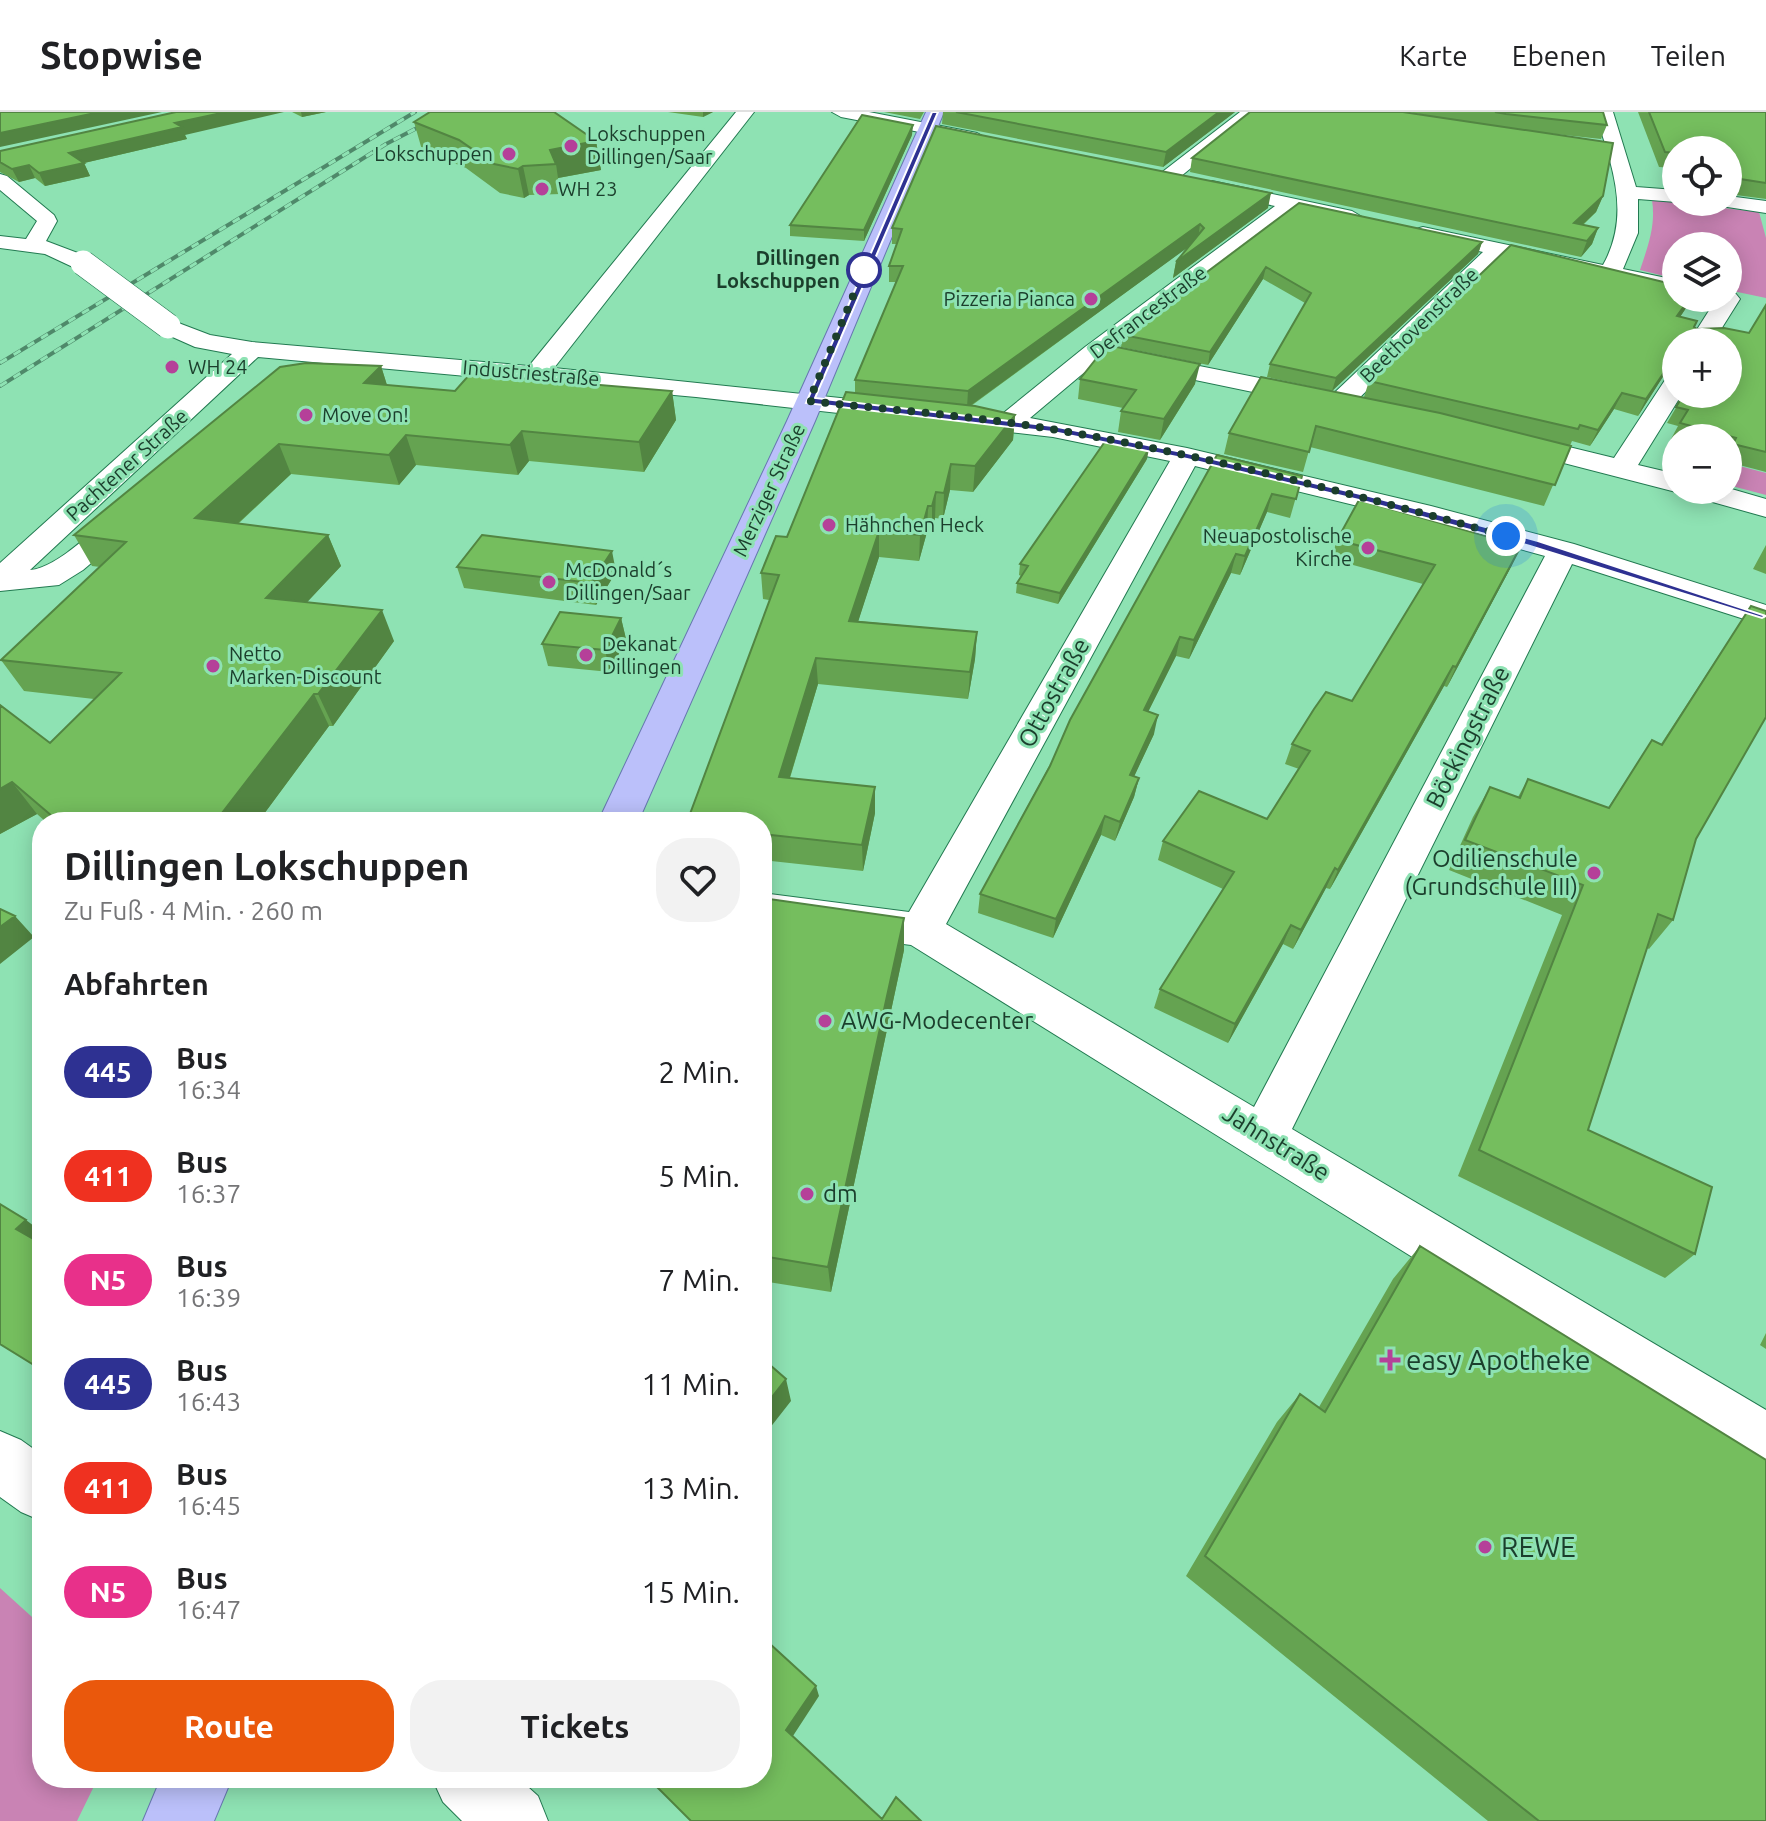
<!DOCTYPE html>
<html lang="de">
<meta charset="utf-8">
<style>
:root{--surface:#fff;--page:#f2f2f2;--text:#202124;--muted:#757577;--line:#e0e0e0;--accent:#ea580c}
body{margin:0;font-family:Ubuntu,sans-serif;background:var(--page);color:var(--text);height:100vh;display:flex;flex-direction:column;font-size:30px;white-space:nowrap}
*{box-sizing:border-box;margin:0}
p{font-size:26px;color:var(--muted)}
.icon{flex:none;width:44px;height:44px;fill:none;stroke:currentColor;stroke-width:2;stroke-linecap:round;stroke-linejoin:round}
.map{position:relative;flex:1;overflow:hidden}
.side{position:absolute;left:32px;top:700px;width:740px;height:976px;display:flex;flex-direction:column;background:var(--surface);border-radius:32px;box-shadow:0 4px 20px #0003}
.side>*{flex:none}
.badge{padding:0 16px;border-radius:26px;font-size:28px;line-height:52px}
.buttons{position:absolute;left:1662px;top:24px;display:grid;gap:16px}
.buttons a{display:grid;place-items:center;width:80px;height:80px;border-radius:50%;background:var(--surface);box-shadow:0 4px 20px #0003;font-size:40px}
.you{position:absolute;width:40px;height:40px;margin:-20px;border:6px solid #fff;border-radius:50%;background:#1a73e8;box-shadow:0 0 0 12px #1a73e833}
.map>.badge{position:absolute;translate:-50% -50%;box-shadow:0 0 0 4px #fff}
h2{padding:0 32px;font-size:30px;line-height:72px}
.round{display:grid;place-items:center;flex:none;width:84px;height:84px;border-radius:32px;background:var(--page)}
.summary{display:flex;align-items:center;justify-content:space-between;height:136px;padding:0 32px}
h1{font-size:38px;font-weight:700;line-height:60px}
.primary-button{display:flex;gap:16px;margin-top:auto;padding:16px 32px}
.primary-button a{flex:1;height:92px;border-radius:32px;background:var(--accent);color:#fff;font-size:32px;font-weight:700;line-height:92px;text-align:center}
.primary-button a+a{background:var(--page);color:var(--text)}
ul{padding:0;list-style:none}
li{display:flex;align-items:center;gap:24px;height:104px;padding:0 32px}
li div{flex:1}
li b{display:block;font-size:30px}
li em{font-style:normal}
li .badge{min-width:88px;font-weight:700;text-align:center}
header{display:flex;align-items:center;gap:48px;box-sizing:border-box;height:112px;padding:0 40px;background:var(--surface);border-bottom:2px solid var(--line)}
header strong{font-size:38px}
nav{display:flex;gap:44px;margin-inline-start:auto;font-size:28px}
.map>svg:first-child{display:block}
.green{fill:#c983b4}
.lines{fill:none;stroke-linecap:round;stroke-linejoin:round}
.minor-casing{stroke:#227a51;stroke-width:2}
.major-casing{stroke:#6677af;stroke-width:2}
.minor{fill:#fff;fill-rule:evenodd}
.major{fill:#bbc0fa;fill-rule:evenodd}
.rail-casing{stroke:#4f896a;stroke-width:4}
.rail{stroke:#8ee2b3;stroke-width:3;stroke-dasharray:8;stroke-linecap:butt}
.minor-bridge-casing{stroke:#227a51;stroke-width:26;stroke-linecap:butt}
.minor-bridge{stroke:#fff;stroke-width:25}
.wall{fill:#65a351}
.shaded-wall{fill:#528542}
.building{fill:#75be5e;stroke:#528542;stroke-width:2}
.line{fill:#2e3192;stroke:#fff;stroke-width:2}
.walk{stroke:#1b3e2c;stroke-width:8;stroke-dasharray:0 14.4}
.poi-dot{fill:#b54099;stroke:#8ee2b3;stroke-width:3}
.stop-dot{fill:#fff;stroke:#2e3192;stroke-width:4}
.labels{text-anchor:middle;stroke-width:6;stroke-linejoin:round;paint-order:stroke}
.far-poi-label{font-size:20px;fill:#1b3e2c;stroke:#8ee2b3;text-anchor:start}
.far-stop-label{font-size:20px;font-weight:bold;fill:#1b3e2c;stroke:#8ee2b3;text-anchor:end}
.far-street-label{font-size:20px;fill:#1b3e2c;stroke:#8ee2b3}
.street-label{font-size:24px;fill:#1b3e2c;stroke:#8ee2b3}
.poi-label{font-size:24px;fill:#1b3e2c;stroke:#8ee2b3;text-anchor:start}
.near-poi-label{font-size:28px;fill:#1b3e2c;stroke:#8ee2b3;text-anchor:start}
</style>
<header>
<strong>Stopwise</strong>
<nav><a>Karte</a><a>Ebenen</a><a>Teilen</a></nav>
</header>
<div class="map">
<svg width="1766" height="1709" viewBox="0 0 1766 1709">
<rect width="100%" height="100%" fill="#8ee2b3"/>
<!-- green -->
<path class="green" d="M1652,88L1759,100L1766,126V186L1728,178V134H1676V167L1640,158C1648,134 1656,113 1652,88Z
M1728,351L1766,361V383L1728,373Z
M0,1476L42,1514V1666H98L77,1709H0Z"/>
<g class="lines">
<defs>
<path id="minor" d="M736,0H754L554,256L1001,303L1085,235L1275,94L1205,79L1202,75L1212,69L1352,99L1362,105L1352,111L1295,99L1114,237L1325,279L1329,285L1325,291L1316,293L1099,248L1030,306L1187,336L1431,394L1574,432L1766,493V514L1572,452L1292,1017L1766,1298V1360L1745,1352L911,833L762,813V781L909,800L1170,349L1053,325L696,285L258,245L30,458C58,456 98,414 120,396L131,393L142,396L146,402L142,408L83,458L59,473L0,479V451L232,242L195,235L159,219L156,214L159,209L168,207L210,223L252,230L529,254ZM1195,354L1411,407L1545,444L1254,995L946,812Z
M832,0H869L977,21L986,26L977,31L841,5Z
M1240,0H1260L1175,69H1161L1158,65L1161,61Z
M1595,0H1613L1636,75L1676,78V90L1638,87V121L1623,157L1676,168V182L1503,145L1349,296H1331L1327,290L1331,284L1483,140L1416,125L1412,121L1416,117L1423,115L1603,153C1632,102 1611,51 1595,0Z
M0,62L7,64L54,103L57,109L46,129L91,146L94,151L91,156H75L45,142L0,136V124L26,127L37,109L0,78Z
M1728,84L1766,89V101L1721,94L1718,90H1728Z
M1728,180L1736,182L1740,187L1713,230H1689L1717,186H1728Z
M1676,262V282H1682L1638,353L1676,362V378H1683L1676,380L1498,334L1494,328L1498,322L1508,320L1614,346L1667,265Z
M1728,376L1766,387V405L1691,384L1686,378Z
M0,1319L21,1328L42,1343V1409L21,1400L0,1385Z
M432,1666H518L538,1684L548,1709H462L443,1690Z"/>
<path id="major" d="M926,0H944L815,309L638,710H598L787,309Z
M161,1666H232L214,1709H143Z"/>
</defs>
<!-- minor casing -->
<use href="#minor" class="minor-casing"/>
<!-- major casing -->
<use href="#major" class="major-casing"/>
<!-- minor -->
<use href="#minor" class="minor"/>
<!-- major -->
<use href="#major" class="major"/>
<defs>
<path id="rail" d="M0,251L415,0
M0,274L386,32L448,0"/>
</defs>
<!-- rail casing -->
<use href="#rail" class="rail-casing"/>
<!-- rail -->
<use href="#rail" class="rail"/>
<defs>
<path id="minor-bridge" d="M83,151L168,214"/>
</defs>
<!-- minor-bridge casing -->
<use href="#minor-bridge" class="minor-bridge-casing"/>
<!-- minor-bridge -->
<use href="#minor-bridge" class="minor-bridge"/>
</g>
<!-- wall -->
<path class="wall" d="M292,0H326L302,5Z
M668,0H713L703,5Z
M884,0H924L920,7Z
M943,0H1235L1163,55L942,12Z
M1408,0H1603L1607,13L1601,27L1546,21L1603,84L1596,100L1583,113L1598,116L1592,132L1581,145L1190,60L1192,46L1437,5Z
M1638,0H1766V87L1728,82V38H1676V56L1659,55Z
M414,10L596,29L601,58L558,66L561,82L529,83L524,86L500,81L466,56L422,38Z
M185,23L187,27L84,51L90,64L45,74L35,66L19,70L0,60V39Z
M912,23L864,129L790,124V113Z
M1299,91L1482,130L1478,142L1332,279L1267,265L1270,252L1305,191L1263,167L1208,253L1121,235L1123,223Z
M1268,96L1173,166L1176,150L1189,134L971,294L1015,303L1013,328L973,380L950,378L943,407L935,406L932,420H927L919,449L879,445L858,509L977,520L975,547L968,587L818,572L790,666L875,701L863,759L762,748V710L769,488L763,487L761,461L787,425L855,281V268L897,170H889V154L897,132H892V116Z
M1688,193L1680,205L1697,217L1749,221L1766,193V360L1728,350V326H1676V329L1671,327L1678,314L1667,311L1684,282H1728L1676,230L1664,263L1638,304L1614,297L1590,334L1572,329L1544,394L1310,335L1303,360L1224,342L1229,321L1364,285L1369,269Z
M381,254L387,273L455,279H672L676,308L644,360L529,349L518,363L416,353L399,373L291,362L238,412L328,423L341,454L307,490L394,529L333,614H329L258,710H46L37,702L0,722V593L50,631L94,587L24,579L1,548L100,455L92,454L74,423Z
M1080,267L1195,272L1160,328L1118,320L1121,299L1123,296L1078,287Z
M1217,343L1302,364L1290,406L1267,400L1240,463L1231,461L1189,547L1176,544L1148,600L1154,622L1134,664L1139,666L1134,685L1115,729L1101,723L1053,826L978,801L980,782Z
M1147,347L1058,492L1016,481L1017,471L1021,464L1019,463L1020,452Z
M1337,428L1512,453L1447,575L1444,574L1330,777L1326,776L1293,837L1283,832L1228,931L1154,896L1160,877L1223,777L1158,748L1163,729L1267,707L1299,657L1285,652L1292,632L1352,589L1423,472L1331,447Z
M1766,433V462L1753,457Z
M457,455L616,460L596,493L464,476Z
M1751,494L1696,727L1673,808L1649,837L1647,836L1588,1018L1695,1142L1665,1166L1458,1064L1562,803L1449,758L1473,705L1490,675L1518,685L1528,667L1608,696L1652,628L1661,632Z
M621,506L626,527L610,560L548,554L542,532Z
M762,786L904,838L831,1180L762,1169Z
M1420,1134L1766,1709H1488L1186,1464L1277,1310L1300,1282L1319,1295L1393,1167Z
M1766,1221V1237L1760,1233Z"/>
<!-- shaded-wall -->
<path class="shaded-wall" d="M100,0H162L0,35V21Z
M226,0H284L185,23L187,27L84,51L90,64L45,74L39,61L69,41L175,11Z
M301,0H326L302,5Z
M703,0H713L703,5Z
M1219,0H1235L1163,55L1166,40Z
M913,13L912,23L864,129V118Z
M596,29L601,58L558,66L556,52L550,38Z
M29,53L35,66L19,70L12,57Z
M523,54L529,83L524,86L518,57Z
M1271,81L1268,96L1173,166L1176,150Z
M1603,84L1596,100L1569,125L1574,111Z
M1200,112L1198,128L967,296L968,279Z
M1598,116L1592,132L1581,145L1587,129Z
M1482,130L1478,142L1332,279L1336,266Z
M1266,155L1263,167L1208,253L1210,240Z
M1690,186H1691L1688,193L1670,220L1677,204Z
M1676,246V260L1664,263L1638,304L1646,287L1673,247Z
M1200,252L1195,272L1160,328L1164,307Z
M381,254L390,283L364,271Z
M672,279L676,308L644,360L639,330Z
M1622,281L1614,297L1590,334L1598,318Z
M1015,303L1013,328L973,380L975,354Z
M522,319L529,349L518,363L510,333Z
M406,323L416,353L399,373L389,343Z
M279,332L291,362L210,437L195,406Z
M1149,337L1147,347L1058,492L1060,481Z
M951,352L950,378L943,407L944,381Z
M936,380L935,406L932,420V394Z
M1272,382L1267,400L1240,463L1245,444Z
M928,394L927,420L919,449L920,423Z
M879,419V445L850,535L849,509Z
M328,423L341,454L281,518L266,486Z
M1521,434L1512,453L1447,575L1456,555Z
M612,439L616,460L596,493L591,471Z
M1236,442L1231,461L1189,547L1194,528Z
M382,498L394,529L333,614L318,582Z
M621,506L626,527L610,560L605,538Z
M977,520L975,547L968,587L970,560Z
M1180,525L1176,544L1139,618L1144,598Z
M816,546L818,572L782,691L779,665Z
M1453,554L1444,574L1330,777L1338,758Z
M314,582L329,614L258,710H215Z
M1158,603L1154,622L1126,682L1130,663Z
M1139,666L1134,685L1115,729L1120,710Z
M12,670L37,702L0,722V677Z
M875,675V701L863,759L862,733Z
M1105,704L1101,723L1053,826L1056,807Z
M1335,756L1326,776L1293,837L1301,818Z
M15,804L34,825L0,852V815Z
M904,806V838L831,1180L828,1155Z
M1291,813L1283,832L1228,931L1235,912Z
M26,1108L42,1120V1130L38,1134L16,1117Z
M786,1267L791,1289L762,1326V1298Z
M816,1574L819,1584L791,1627L786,1618Z"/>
<!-- building -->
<path class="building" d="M0,0H100L0,21Z
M176,0H226L175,11L182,15L69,41L84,51L39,61L29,53L12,57L0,50V39Z
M430,0H554L596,29L550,38L556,52L523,54L518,57L494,52L459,28L414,10Z
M956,0H1219L1166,40Z
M1250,0H1403L1613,31L1603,84L1574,111L1598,116L1587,129L1192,46Z
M1495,0H1603L1607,13L1506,2Z
M1649,0H1766V71L1734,66L1733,60H1728V38H1676V41L1665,40Z
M862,3L913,13L864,118L790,113Z
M936,14L1271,81L1176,150L1204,116L1200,112L968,279L855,268L903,154H889L902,117L892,116Z
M1299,91L1482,130L1336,266L1270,252L1311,181L1266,155L1210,240L1123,223Z
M1511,133L1676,173V186H1690L1677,204L1697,209L1694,215L1697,217L1724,216L1749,221L1766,193V340L1733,332L1736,326L1680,311L1688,298L1676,295L1684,282H1728V230H1676V246L1673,247L1646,287L1622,281L1598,318L1580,313L1578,317L1369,269Z
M1107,233L1200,252L1164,307L1121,299L1136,278L1080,267Z
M306,251L381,254L364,271L455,279L470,262L672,279L639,330L522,319L510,333L406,323L389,343L279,332L195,406L328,423L266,486L382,498L318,582H314L215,710H59L12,670L0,677V593L50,631L121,561L1,548L126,430L74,423L280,255Z
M1261,265L1440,301L1571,334L1555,373L1316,314L1309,340L1229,321Z
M846,280L975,294L1015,303L975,354L951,352L944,381L936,380L932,394H928L920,423L879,419L849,509L977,520L970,560L816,546L779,665L875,675L862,733L762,722V710H687L779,463L761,461L776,424L787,425Z
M1106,328L1149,337L1060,481L1017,471L1028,454L1020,452Z
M1217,343L1302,364L1296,387L1272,382L1245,444L1236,442L1194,528L1180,525L1144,598L1158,603L1130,663L1139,666L1120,710L1105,704L1056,807L980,782L1050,654L1070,608Z
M1359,388L1521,434L1456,555L1453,554L1338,758L1335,756L1301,818L1291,813L1235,912L1160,877L1234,760L1163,729L1199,679L1267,707L1310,639L1292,632L1314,597L1326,580L1352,589L1435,453L1337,428Z
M482,423L612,439L591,471L457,455Z
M1751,494L1766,499V605L1696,727L1673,808L1658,802L1588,1018L1712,1075L1695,1142L1479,1038L1583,773L1465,728L1490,675L1520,686L1528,667L1609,696L1652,628L1662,633Z
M560,500L621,506L605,538L542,532Z
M762,786L904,806L828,1155L762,1144Z
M0,797L15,804L0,815Z
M0,1092L26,1108L16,1117L42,1132V1258L0,1232Z
M1420,1134L1766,1348V1709H1539L1205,1444L1300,1282L1325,1300Z
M762,1246L786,1267L762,1298Z
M769,1531L816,1574L786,1618L882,1707L896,1685L921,1709H691L648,1666H762V1540Z"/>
<!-- line -->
<path class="line" d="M932,0H938L815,286L1053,314L1187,341L1369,384L1538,429L1766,504L1762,506L1530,434L1363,389L1187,347L1053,320L806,291Z"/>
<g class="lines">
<!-- walk -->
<path class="walk" d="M864,158L809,289C892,298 975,304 1057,318C1208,344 1357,383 1506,424"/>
</g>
<!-- markers -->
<g class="poi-dot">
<circle cx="571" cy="34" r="8"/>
<circle cx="509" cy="42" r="8"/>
<circle cx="542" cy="77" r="8"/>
<circle cx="1091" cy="187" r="8"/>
<circle cx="172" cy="255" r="8"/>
<circle cx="306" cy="303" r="8"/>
<circle cx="829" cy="413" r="8"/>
<circle cx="1368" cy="436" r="8"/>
<circle cx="549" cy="470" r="8"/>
<circle cx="586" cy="543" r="8"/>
<circle cx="213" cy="554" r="8"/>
<circle cx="1594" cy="761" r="8"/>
<circle cx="825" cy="909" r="8"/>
<circle cx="807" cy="1082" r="8"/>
<path d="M1386 1236h8v8h8v8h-8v8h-8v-8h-8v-8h8z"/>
<circle cx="1485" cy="1435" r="8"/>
</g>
<circle class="stop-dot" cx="864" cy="158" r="16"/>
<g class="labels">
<!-- far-poi labels -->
<g class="far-poi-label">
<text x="587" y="29">Lokschuppen<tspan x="587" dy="23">Dillingen/Saar</tspan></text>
<text x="493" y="49" text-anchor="end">Lokschuppen</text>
<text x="558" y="84">WH 23</text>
<text x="1075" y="194" text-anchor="end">Pizzeria Pianca</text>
<text x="188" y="262">WH 24</text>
<text x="322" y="310">Move On!</text>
<text x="845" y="420">Hähnchen Heck</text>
<text x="1352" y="431" text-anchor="end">Neuapostolische<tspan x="1352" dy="23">Kirche</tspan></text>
<text x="565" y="465">McDonald´s<tspan x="565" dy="23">Dillingen/Saar</tspan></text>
<text x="602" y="539">Dekanat<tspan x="602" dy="23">Dillingen</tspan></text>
<text x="229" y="549">Netto<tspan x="229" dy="23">Marken-Discount</tspan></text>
</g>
<!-- far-stop labels -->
<g class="far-stop-label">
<text x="840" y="153">Dillingen<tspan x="840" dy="23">Lokschuppen</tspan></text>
</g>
<!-- far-street labels -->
<g class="far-street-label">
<text transform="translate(1148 200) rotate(-37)" y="7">Defrancestraße</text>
<text transform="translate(1419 213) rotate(-44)" y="7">Beethovenstraße</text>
<text transform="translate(531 261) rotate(5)" y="7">Industriestraße</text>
<text transform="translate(127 353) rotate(-42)" y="7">Pachtener Straße</text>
<text transform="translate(769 378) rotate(-65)" y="7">Merziger Straße</text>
</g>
<!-- street labels -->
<g class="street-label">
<text transform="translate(1054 581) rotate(-61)" y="8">Ottostraße</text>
<text transform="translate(1468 625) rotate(-63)" y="8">Böckingstraße</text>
<text transform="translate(1276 1031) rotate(32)" y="8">Jahnstraße</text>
</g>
<!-- poi labels -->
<g class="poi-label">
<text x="1578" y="755" text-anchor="end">Odilienschule<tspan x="1578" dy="28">(Grundschule III)</tspan></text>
<text x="841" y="917">AWG-Modecenter</text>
<text x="823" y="1090">dm</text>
</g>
<!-- near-poi labels -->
<g class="near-poi-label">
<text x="1406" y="1258">easy Apotheke</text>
<text x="1501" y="1445">REWE</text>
</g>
</g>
</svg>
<div class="buttons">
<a><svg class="icon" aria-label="locate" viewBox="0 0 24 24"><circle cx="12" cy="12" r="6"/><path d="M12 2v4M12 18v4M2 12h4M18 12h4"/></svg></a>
<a><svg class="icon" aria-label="layers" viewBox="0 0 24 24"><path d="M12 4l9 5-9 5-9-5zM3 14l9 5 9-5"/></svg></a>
<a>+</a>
<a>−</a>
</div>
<div class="you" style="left:1506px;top:424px"></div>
<section class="side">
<div class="summary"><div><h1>Dillingen Lokschuppen</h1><p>Zu Fuß · 4 Min. · 260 m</p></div><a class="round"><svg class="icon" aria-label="heart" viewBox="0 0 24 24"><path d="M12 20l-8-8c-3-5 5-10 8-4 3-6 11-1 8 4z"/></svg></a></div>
<h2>Abfahrten</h2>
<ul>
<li><span class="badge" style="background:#2e3192;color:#fff">445</span><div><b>Bus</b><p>16:34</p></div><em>2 Min.</em></li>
<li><span class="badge" style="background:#ef3120;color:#fff">411</span><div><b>Bus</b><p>16:37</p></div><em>5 Min.</em></li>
<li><span class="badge" style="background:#e8308a;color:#fff">N5</span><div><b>Bus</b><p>16:39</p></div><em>7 Min.</em></li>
<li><span class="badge" style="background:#2e3192;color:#fff">445</span><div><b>Bus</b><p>16:43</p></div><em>11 Min.</em></li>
<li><span class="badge" style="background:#ef3120;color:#fff">411</span><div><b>Bus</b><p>16:45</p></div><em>13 Min.</em></li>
<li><span class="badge" style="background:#e8308a;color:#fff">N5</span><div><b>Bus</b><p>16:47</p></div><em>15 Min.</em></li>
</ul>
<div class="primary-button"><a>Route</a><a>Tickets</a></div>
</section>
</div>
